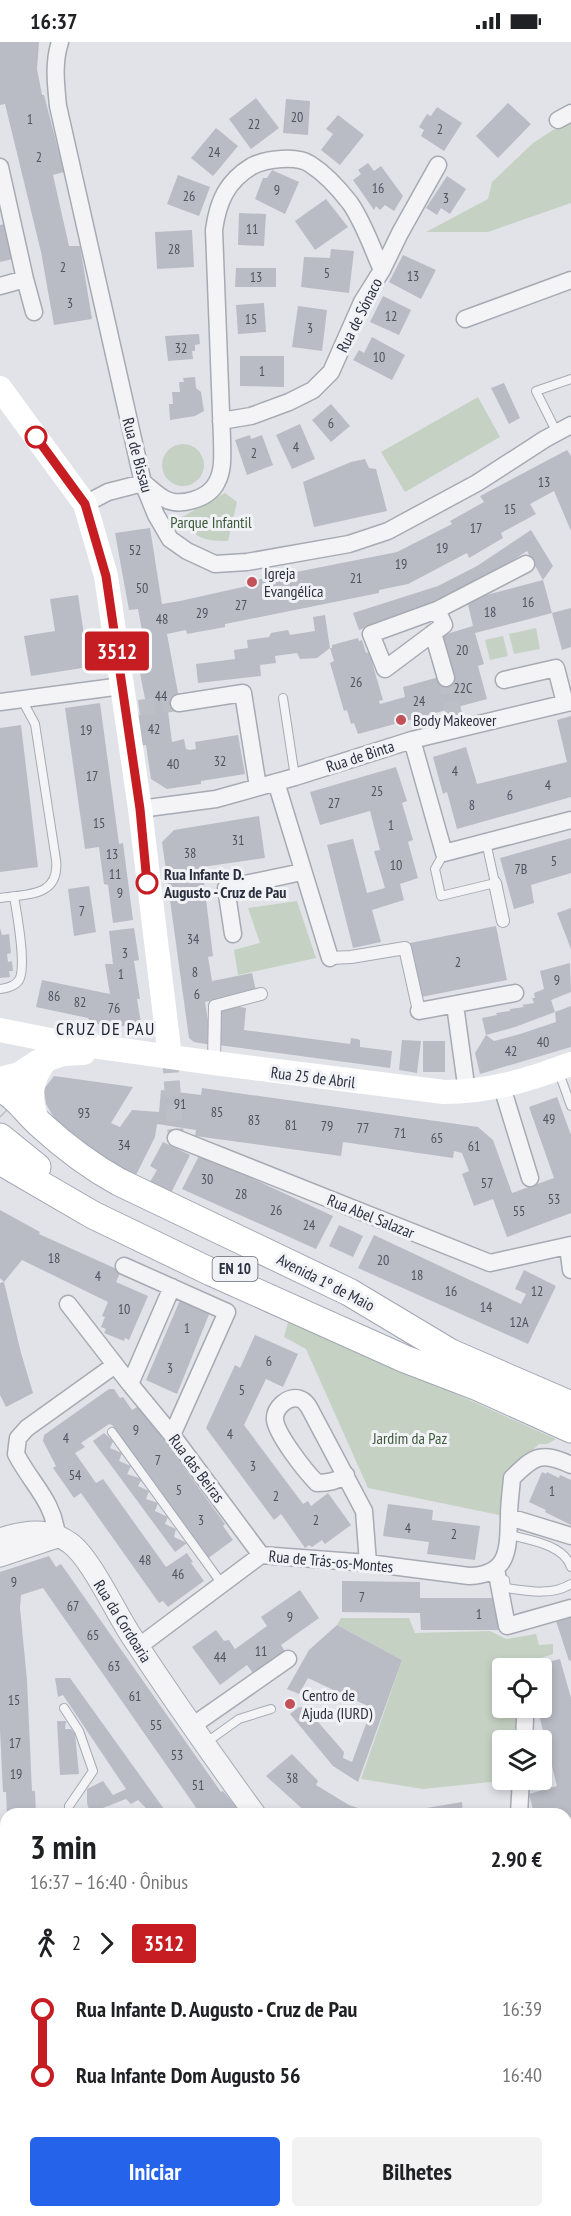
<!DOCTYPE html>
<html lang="pt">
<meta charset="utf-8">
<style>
:root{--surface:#fff;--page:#f2f2f2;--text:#202124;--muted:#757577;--accent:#2563eb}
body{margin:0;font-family:"PT Sans Narrow",sans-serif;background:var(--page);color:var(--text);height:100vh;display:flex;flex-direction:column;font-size:22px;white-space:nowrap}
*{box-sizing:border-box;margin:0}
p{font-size:20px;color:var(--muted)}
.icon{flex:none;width:33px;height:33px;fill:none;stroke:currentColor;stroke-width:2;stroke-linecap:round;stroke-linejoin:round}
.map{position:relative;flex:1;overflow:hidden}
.sheet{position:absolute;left:0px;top:1766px;width:572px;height:410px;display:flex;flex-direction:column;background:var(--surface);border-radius:18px 18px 0 0;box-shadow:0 3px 9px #0003}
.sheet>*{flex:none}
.badge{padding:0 12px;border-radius:4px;font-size:21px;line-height:39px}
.buttons{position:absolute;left:492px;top:1616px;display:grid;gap:12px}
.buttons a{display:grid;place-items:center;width:60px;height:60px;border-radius:6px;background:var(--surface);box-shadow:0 3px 9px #0003;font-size:30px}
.map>.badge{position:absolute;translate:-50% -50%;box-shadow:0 0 0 3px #fff}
.legs{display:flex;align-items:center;gap:9px;height:66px;padding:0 30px;font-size:20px}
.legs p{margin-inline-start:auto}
.head{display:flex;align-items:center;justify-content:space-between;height:102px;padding:0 30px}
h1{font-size:33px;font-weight:700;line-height:45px}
.cta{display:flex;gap:12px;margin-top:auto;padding:12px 30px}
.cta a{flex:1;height:69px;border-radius:6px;background:var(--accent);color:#fff;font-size:24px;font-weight:700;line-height:69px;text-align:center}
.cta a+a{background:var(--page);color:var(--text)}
ul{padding:0 30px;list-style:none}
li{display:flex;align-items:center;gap:21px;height:66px;font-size:22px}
li i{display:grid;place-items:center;width:9px;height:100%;margin:0 8px;background:currentColor}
li i::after{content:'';width:15px;height:15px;margin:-8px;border:4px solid;border-radius:50%;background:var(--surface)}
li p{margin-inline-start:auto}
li:first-child i{background:linear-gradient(#0000 50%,currentColor 0)}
li:last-child i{background:linear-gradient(currentColor 50%,#0000 0)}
.status{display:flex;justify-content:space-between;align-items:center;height:42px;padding:0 30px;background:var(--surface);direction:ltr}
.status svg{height:16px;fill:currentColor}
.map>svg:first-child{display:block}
.built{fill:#cfd2da}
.green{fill:#c5d2c3}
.building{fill:#b9bcc5}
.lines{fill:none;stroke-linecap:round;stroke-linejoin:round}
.minor-tunnel{stroke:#bdbfc7;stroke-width:16;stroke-dasharray:16 8;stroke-linecap:butt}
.primary-tunnel{stroke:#bdbfc7;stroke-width:27;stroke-dasharray:27 14;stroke-linecap:butt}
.service-casing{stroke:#a7aab3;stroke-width:10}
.pedestrian-casing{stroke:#a7aab3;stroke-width:14}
.minor-casing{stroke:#a7aab3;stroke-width:19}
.tertiary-casing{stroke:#a7aab3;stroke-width:23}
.primary-casing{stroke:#a2a7b3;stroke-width:29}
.service{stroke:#f4f4f7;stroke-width:8}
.pedestrian{stroke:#f4f4f7;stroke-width:12}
.minor{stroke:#f4f4f7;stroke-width:16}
.tertiary{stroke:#f4f4f7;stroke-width:21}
.secondary{stroke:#fff;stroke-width:24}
.primary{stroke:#fff;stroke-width:27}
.line-1-casing{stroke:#fff;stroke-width:14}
.line-1{stroke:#c61d23;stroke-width:9}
.stop-1-dot{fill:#fff;stroke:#c61d23;stroke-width:3}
.poi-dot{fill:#c25158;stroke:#f1f2f6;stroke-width:2}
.labels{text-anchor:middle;stroke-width:6;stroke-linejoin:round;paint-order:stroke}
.number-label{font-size:14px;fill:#4e5360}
.shield{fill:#f1f2f6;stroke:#666a76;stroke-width:1.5}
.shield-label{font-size:15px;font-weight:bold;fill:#2b303f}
.street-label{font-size:16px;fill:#2b303f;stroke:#f1f2f6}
.park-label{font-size:16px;fill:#3c5939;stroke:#f1f2f6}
.poi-label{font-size:16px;fill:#2b303f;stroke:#f1f2f6;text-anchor:start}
.stop-label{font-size:16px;font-weight:bold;fill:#2b303f;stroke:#f1f2f6;text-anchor:start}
.neighbourhood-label{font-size:18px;letter-spacing:1.5px;fill:#1d2230;stroke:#f1f2f6}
</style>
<div class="status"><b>16:37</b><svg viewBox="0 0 49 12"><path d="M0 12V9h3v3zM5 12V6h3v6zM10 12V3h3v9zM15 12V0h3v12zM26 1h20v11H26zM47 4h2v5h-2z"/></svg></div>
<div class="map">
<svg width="571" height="2174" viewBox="0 0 571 2174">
<rect width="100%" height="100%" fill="#e1e3e9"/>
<!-- built -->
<path class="built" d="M566,2157H571V2174H301L299,2169H566Z"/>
<!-- green -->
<path class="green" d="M571,82V161L488,190H426L488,157L492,140L533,101L553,88Z
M478,355L500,395L405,450L381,410Z
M162 423a21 21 0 1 1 42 0a21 21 0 1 1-42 0Z
M225,451L237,460L228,499C203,499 194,496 182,475Z
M536,586L540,607L514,612L509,592Z
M503,594L508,614L490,618L485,598Z
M297,859L316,916L238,933L234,908L260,901L248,866Z
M289,1277L556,1397L547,1402H539L517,1423L509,1475L368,1446L306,1307L284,1295Z
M341,1576H409L415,1591L490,1589L506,1597L536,1592L539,1603L553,1602V1612L520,1623V1626H502V1665H519L515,1698H502V1737L511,1738L423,1747L361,1737L402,1618L337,1583Z
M401,2169V2174H309L307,2170Z"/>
<!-- building -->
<path class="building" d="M0,0H39L37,27L42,53H44L64,130L53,133L69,204H80L92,277L54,283L41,210L24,140L5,62L0,63Z
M256,56L279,86L251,107L229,77Z
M286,57L310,59L308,93L283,91Z
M508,61L531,82L498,116L476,94Z
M437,65L462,81L444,109L421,94L424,88L419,85L427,72L431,74Z
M338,73L364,93L340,123L321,108L333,92L326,87Z
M216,86L238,104L213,134L191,116Z
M368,121L374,129L381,124L403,154L394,169L385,163L380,168L376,164L374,168L353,138L361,132L358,128Z
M272,128L299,140L285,172L255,157L263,136H267Z
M178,133L210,145L199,174L167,162Z
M447,134L466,147L450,172L441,166L437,173L426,166Z
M326,157L348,185L315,208L295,179Z
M239,171L266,172L264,204L238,203Z
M4,182L13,217L0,220V183Z
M192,188L194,225L157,227L155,190Z
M331,207L354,209L349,251L301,245L304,215L330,216Z
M403,213L436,228L421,257L389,240Z
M236,226H276V245H235Z
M383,254L411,268L399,293L370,280Z
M264,261L266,290L238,292L236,263Z
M298,264L327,268L322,309L292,305Z
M199,292L200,302L195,303V309H192L193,317L168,319L165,294Z
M372,295L405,313L392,338L353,318L359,308L364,311Z
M240,314H284V345L240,344Z
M195,335L196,346L201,350L204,369L195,374L170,378L169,362H173L172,350H180L179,340H184L183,336Z
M504,341L520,376L509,382L491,346Z
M331,362L350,384L331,400L312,378Z
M300,382L315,417L292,427L276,393Z
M250,393L251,397L262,393L273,423L247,433L235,398Z
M567,408L571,414V489L554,449L530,462L536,472L501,491L503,496L469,516L467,511L408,542L379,548V551L225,582V585L187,592L186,588L167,592L181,667L168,669L172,700L184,697L186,707L190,708L196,707L195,700L238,693L245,732L201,739V742L167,747L151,737L146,703L140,704L136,673L148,672L135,606L145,604L138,567L129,568L115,491L150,486L162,562L180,559L256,542V538L397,510L452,482L450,479L484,460L480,454Z
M365,417L369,426L376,427L387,469L314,485L303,440L351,420Z
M531,488L553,524L543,538L527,509L480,540L415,569L359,588L353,571L438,544L477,524Z
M543,538L552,571L475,591L484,622L478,624L487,657L358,692L354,681L351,682L347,668L344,669L330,621L334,619L330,606H332V603L358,596L359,599L362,598L366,611L369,610L383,658L379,659L380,662L405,655L403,645L439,635L440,594L473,584L467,558Z
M78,553L89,625L31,634L24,594L55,589L50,557Z
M571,566V605L562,608L552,571Z
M325,573L330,606L317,616L300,617L297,611L275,614L276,621L260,623L261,634L198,641L196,622L235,617L234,608L248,606L247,598L269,595L271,591L288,588L290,593L315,589L313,575Z
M100,661L119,802L123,801L133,878L113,881L108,843L104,842L99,805L85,807L65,666Z
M571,674V755L457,787L447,750L443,752L433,715L466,705L477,742L567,720L557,678Z
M21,683L38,825L0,830V686Z
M396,725L407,759L402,761L413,798L408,800L418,836L400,842L404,858L372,868L381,900L353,906L327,803L353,797L367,851L385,846L374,809L380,808L370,769L320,783L310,750Z
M259,774L265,816L202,825L213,914L208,915L212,939L252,931L256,949L205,960L212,1003L194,1000L189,996L162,800L174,788Z
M571,796V831L531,843L534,861L514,867L500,816Z
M89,844L96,890L74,894L68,847Z
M571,866V907L557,871Z
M496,884L507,938L421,955L410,901Z
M0,886L2,893L9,892L11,911L7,912L8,920L12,919L13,929H9L10,935L0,936Z
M134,886L139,918L134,919L140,957H137L141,981L116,985L91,981L88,976L36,965L42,938L110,952L105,922H113L109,889Z
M570,921L571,950L551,958L555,970L515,985L486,993L482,976L497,973L496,971L510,969V967L524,965L522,963L534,961L532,956H535L534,951L544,947L540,929Z
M231,963L246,966L244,988L350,1002L351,996L357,997L360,998V1005L392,1009L390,1026L218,1003L221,965Z
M571,964V1005L480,1032L475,1011L486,993L494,999L520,992L556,980L555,970Z
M402,998L421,999L417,1031L399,1028Z
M423,999H445V1030H423Z
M54,1034L133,1045L111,1081L120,1085L132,1068L159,1070L161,1048L201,1053L202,1046L478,1085L493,1098L512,1151L554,1136L529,1065L557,1055L571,1093V1171L507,1195L493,1157L474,1164L462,1132L469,1129L462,1111L454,1109L453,1116L343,1100L341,1114L195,1094L196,1088L157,1082L155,1095L136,1133L91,1111L57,1081L46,1062L44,1047Z
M163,1100L190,1113L171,1151L150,1140L157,1128L150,1124Z
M200,1112L333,1174L316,1207L182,1147Z
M0,1168L40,1190L39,1192L121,1229L116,1240L148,1254L129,1298L125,1296L124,1299L104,1291L106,1287L101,1285L105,1275L102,1274L108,1260L22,1218L4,1240L0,1236Z
M339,1183L363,1194L353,1215L329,1204Z
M374,1193L521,1262L526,1252L515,1247L524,1228L556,1244L528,1302L358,1226Z
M4,1240L21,1311L33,1351L6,1365L0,1353V1241Z
M180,1258L210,1270L177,1352L146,1338Z
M255,1293L298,1312L283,1345L266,1337L244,1383L303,1462L308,1459L311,1464L328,1451L351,1483L325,1502L322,1498L312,1505L309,1503L305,1506L281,1472L274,1478L206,1386L235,1323L240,1326Z
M109,1347H114L120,1356L123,1355L132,1368L139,1364L225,1482L223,1484L233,1498L207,1517L112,1383L109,1382L81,1401L85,1405L75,1411L96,1441L103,1437L166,1525L187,1511L193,1520L191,1521L204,1539L168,1565L163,1559L159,1561L81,1451L74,1456L53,1426L56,1424L43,1399L44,1393Z
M104,1391L113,1399L110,1406L122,1411L119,1419L131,1424L127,1432L142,1437L138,1444L149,1449L146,1457L158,1461L155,1469L168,1475L165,1482L176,1487L174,1495L187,1501L175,1510L93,1399Z
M542,1430L546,1432L547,1430L559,1436L560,1433L571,1438V1483L545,1470L546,1468L529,1460Z
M388,1462L433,1468L432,1478L480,1484L475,1518L427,1512L429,1500L383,1494Z
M49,1514L56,1525L61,1522L221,1750L223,1749L242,1772H195L194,1770L197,1767L43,1546L21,1553L20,1566L27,1638L32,1749H35L36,1772H7L6,1750H3L0,1688V1530Z
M342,1539L420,1540V1556H499V1588H421L420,1571L342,1570Z
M300,1548L319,1576L281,1603L286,1611L255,1634L247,1623L220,1643L192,1605L216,1588L224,1599L229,1598L235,1607L267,1584L261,1575Z
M571,1575V1618L569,1619L556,1579Z
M337,1583L402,1618L358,1740L333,1724L290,1672L299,1665L306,1666L344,1710L343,1716L352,1720L372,1666L308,1636L299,1652L287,1647L309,1608Z
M560,1617L571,1656V1775L566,1777V1772H534L529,1752L557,1744L537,1665H542V1626L527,1625Z
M55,1636H70L164,1767L152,1772L138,1758L131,1762L126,1757L90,1771L87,1761V1747L103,1739L113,1753L126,1747L63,1653L58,1655Z
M57,1679H66L65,1687H71L75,1692L79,1732L60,1733Z
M292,1712L318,1739L316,1743L349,1763L376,1772H308L266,1734Z
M462,1760L463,1772H426V1766Z
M569,1820L571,1847L566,1848V1821Z
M566,1895L571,1919L566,1920Z
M571,1955V1995L566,1997V1956Z
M566,2054H571V2069H566Z
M566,2075H571V2115L566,2116Z"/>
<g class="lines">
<!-- minor-tunnel -->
<path class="minor-tunnel" d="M446,636L457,686
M139,666L179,661
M170,1015L176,1096"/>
<!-- primary-tunnel -->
<path class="primary-tunnel" d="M0,1074L1,1075"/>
<defs>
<path id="service" d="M557,391L536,349L571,337
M283,656L295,735
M444,811L435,827L441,854L495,841L486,800
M0,856C27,852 60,855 56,818L35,682L22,658
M0,947C8,946 17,944 20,936C26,919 17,873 14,854
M558,1028L571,1064
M112,1390L222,1542
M510,1493C530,1498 564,1503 571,1525
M505,1538L506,1546C527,1549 552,1554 571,1542
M64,1666L79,1689L93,1729L69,1764V1772
M204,1702L239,1677L271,1667"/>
<path id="pedestrian" d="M495,841L503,879
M330,916L351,915L405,906L419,969
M214,1021L215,964L261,952"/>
<path id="minor" d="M60,0C53,21 56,43 58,64L143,441L156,473L170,497L187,509L215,522L247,520L349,502L388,489L477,441L545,397L571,383
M558,78L571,71
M0,125L25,237
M0,244L25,237L34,270
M465,277L571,238
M221,379L251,374L289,360L313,348L331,330L362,260L382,228L400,191L438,123
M144,441C150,446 156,452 163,456C179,466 209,457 217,440C224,427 222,411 222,397L214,188C218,159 227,139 252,124C266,117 297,113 310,122C324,131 340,148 350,161C364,181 372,206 382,228
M85,462L108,450L143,441
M437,568L444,583L385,627L371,592Z
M437,568L526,522
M433,591L446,636
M504,638L556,626L565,661
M0,660L122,644
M179,661L243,651L258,745
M412,698L444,811L571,778
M276,740L330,916
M140,767L216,757L295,735L412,698L571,660
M233,892L226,846L302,830
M455,963L467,1050
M419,969L515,951
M502,1045L530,1136
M176,1096L490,1221L571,1203
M568,1204L571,1228
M124,1224L227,1270L172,1393
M68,1262L130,1342L172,1393L261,1513
M130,1342L172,1245
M346,1433C336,1439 329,1441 317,1441C305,1429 277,1393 275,1378C274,1366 288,1353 300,1357C306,1359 309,1365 312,1371L364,1469L368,1521
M509,1475L571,1494
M57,1495C54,1459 32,1443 16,1412L18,1396L27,1386L115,1323
M496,1527L507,1584L571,1566
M138,1605L261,1513L368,1521L469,1534C510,1533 508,1506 509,1474C509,1461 511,1449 512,1436C534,1414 541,1409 571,1423
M192,1684L288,1617
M524,1698L525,1677
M519,1772L521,1737
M566,1940L571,1939
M566,2027H571
M0,2138L6,2134
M120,2169L125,2174"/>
<path id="tertiary" d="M0,1497C24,1489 48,1485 70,1501C90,1515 115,1569 130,1592C170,1653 212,1713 255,1772
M0,1514L57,1495
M566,1799L571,1798
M566,2130H571
M212,2174L230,2169"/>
<path id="primary" d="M0,1046C18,1055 26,1070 41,1083C65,1105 90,1124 119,1140L349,1250L451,1311L571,1363
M0,1095L37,1125
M0,1119L93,1173L211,1230L405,1317L478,1345L571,1387"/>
</defs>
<!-- service casing -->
<use href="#service" class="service-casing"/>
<!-- pedestrian casing -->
<use href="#pedestrian" class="pedestrian-casing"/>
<!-- minor casing -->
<use href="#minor" class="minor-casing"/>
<!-- tertiary casing -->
<use href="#tertiary" class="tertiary-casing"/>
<!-- primary casing -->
<use href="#primary" class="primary-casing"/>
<!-- service -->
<use href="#service" class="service"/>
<!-- pedestrian -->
<use href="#pedestrian" class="pedestrian"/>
<!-- minor -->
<use href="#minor" class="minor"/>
<!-- tertiary -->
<use href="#tertiary" class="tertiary"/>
<!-- secondary -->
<path class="secondary" d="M0,346L85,462L106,534L140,767L170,1015
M0,988L50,998L214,1021L444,1050C489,1050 529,1038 571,1022
M0,1037L19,1032L39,1019L48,1017L63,1012L84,1011
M38,1080C28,1056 30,1037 47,1017
M0,2068L6,2084
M100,2169L102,2174
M51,2174L54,2169"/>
<!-- primary -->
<use href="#primary" class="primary"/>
</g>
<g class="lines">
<defs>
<path id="line-1" d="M36,395L85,462L106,534L140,767L147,841"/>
</defs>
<!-- line-1 casing -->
<use href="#line-1" class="line-1-casing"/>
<!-- line-1 -->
<use href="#line-1" class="line-1"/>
</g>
<!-- markers -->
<g class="stop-1-dot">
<circle cx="36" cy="395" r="10"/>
<circle cx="147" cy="841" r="10"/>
</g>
<g class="poi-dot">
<circle cx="252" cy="540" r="6"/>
<circle cx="401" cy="678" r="6"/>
<circle cx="290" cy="1662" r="6"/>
</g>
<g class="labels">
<!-- number labels -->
<g class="number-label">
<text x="297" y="80">20</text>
<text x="30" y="82">1</text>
<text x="254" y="87">22</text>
<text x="440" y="92">2</text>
<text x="214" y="115">24</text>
<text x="39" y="120">2</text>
<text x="378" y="151">16</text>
<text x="277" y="153">9</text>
<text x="189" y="159">26</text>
<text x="446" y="161">3</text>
<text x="252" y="192">11</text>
<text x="174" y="212">28</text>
<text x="63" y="230">2</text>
<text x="327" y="236">5</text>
<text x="413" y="239">13</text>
<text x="256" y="240">13</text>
<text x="70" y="266">3</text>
<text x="391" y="279">12</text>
<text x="251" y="282">15</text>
<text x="310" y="291">3</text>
<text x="181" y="311">32</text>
<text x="379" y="320">10</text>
<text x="262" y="334">1</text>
<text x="331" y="386">6</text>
<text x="296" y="410">4</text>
<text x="254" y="416">2</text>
<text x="544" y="445">13</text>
<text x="510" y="472">15</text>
<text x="476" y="491">17</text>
<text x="442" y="511">19</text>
<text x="135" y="513">52</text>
<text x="401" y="527">19</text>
<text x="356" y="541">21</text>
<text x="142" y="551">50</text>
<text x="528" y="565">16</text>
<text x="241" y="568">27</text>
<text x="490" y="575">18</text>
<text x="202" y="576">29</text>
<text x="162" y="582">48</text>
<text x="462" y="613">20</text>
<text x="356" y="645">26</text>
<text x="463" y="651">22C</text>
<text x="161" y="659">44</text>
<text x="419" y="664">24</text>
<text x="154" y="692">42</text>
<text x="86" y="693">19</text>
<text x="220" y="724">32</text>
<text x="173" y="727">40</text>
<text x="455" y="734">4</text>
<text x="92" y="739">17</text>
<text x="548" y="748">4</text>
<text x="377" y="754">25</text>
<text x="510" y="758">6</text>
<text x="334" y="766">27</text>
<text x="472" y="768">8</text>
<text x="99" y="786">15</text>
<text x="391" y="788">1</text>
<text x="238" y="803">31</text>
<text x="190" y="816">38</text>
<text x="112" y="817">13</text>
<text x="554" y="824">5</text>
<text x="396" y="828">10</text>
<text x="521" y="832">7B</text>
<text x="115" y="837">11</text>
<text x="120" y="856">9</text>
<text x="82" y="874">7</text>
<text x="193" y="902">34</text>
<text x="125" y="916">3</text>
<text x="458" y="925">2</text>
<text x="195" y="935">8</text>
<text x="121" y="937">1</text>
<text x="557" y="943">9</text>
<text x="197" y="957">6</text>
<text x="54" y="959">86</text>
<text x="80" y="965">82</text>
<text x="114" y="971">76</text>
<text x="543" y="1005">40</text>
<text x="511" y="1014">42</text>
<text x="180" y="1067">91</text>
<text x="217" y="1075">85</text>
<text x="84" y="1076">93</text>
<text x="549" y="1082">49</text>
<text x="254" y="1083">83</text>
<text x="291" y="1088">81</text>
<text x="327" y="1089">79</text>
<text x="363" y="1091">77</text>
<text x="400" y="1096">71</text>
<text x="437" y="1101">65</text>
<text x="124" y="1108">34</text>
<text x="474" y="1109">61</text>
<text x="207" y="1142">30</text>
<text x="487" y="1146">57</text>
<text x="241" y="1157">28</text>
<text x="554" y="1162">53</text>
<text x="276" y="1173">26</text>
<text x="519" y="1174">55</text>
<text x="309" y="1188">24</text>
<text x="54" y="1221">18</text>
<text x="383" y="1223">20</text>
<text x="417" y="1238">18</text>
<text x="98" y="1239">4</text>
<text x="451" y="1254">16</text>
<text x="537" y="1254">12</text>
<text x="486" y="1270">14</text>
<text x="124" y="1272">10</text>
<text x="519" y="1285">12A</text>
<text x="187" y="1291">1</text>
<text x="269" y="1324">6</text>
<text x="170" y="1331">3</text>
<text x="242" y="1353">5</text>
<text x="136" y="1393">9</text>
<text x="230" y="1397">4</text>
<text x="66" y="1401">4</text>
<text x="158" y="1423">7</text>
<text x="253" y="1429">3</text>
<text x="75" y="1438">54</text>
<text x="179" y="1453">5</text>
<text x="552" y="1454">1</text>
<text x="276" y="1459">2</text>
<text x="201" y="1483">3</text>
<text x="316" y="1483">2</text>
<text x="408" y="1491">4</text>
<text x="454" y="1497">2</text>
<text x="145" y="1523">48</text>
<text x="178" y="1537">46</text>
<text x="14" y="1545">9</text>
<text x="362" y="1560">7</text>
<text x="73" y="1569">67</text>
<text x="479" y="1577">1</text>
<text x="290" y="1580">9</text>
<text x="93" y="1598">65</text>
<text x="261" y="1614">11</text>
<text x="220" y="1620">44</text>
<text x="114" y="1629">63</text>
<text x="135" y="1659">61</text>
<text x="14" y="1663">15</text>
<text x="156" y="1688">55</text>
<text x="15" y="1706">17</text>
<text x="177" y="1718">53</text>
<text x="16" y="1737">19</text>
<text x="292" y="1741">38</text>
<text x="198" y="1748">51</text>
</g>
<!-- shield labels -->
<rect class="shield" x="212.5" y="1215" width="45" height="24" rx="4.5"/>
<g class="shield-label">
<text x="235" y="1232">EN 10</text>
</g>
<!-- street labels -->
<g class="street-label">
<text transform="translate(359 273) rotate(-63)" y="6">Rua de Sónaco</text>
<text transform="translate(138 413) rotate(75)" y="6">Rua de Bissau</text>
<text transform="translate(360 714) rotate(-18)" y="6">Rua de Binta</text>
<text transform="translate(313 1035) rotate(7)" y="6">Rua 25 de Abril</text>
<text transform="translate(371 1174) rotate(22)" y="6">Rua Abel Salazar</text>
<text transform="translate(326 1240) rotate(27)" y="6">Avenida 1º de Maio</text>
<text transform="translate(197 1426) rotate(53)" y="6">Rua das Beiras</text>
<text transform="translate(331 1519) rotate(5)" y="6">Rua de Trás-os-Montes</text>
<text transform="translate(123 1579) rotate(58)" y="6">Rua da Cordoaria</text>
</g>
<!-- park labels -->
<g class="park-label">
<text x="211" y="486">Parque Infantil</text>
<text x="410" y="1402">Jardim da Paz</text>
</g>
<!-- poi labels -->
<g class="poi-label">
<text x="264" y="537">Igreja<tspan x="264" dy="18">Evangélica</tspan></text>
<text x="413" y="684">Body Makeover</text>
<text x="302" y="1659">Centro de<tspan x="302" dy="18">Ajuda (IURD)</tspan></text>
</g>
<!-- stop labels -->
<g class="stop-label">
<text x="164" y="838">Rua Infante D.<tspan x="164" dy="18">Augusto - Cruz de Pau</tspan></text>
</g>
<!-- neighbourhood labels -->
<g class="neighbourhood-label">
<text x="106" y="993">CRUZ DE PAU</text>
</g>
</g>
</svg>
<div class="buttons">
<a><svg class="icon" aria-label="locate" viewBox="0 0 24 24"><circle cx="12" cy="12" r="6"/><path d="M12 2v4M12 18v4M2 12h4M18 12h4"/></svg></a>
<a><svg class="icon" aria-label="layers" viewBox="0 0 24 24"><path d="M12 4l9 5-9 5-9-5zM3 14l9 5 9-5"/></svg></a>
</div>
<b class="badge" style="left:117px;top:609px;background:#c61d23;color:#fff">3512</b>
<section class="sheet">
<div class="head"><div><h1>3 min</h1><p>16:37 – 16:40 · Ônibus</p></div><b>2.90 €</b></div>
<div class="legs"><svg class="icon" aria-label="walk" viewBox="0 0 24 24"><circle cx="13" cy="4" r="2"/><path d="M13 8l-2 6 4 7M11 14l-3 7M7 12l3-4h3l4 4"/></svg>2<svg class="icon" aria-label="forward" viewBox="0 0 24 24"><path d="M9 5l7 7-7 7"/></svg><b class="badge" style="background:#c61d23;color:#fff">3512</b></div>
<ul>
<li><i style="color:#c61d23"></i><b>Rua Infante D. Augusto - Cruz de Pau</b><p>16:39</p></li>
<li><i style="color:#c61d23"></i><b>Rua Infante Dom Augusto 56</b><p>16:40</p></li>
</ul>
<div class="cta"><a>Iniciar</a><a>Bilhetes</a></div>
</section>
</div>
